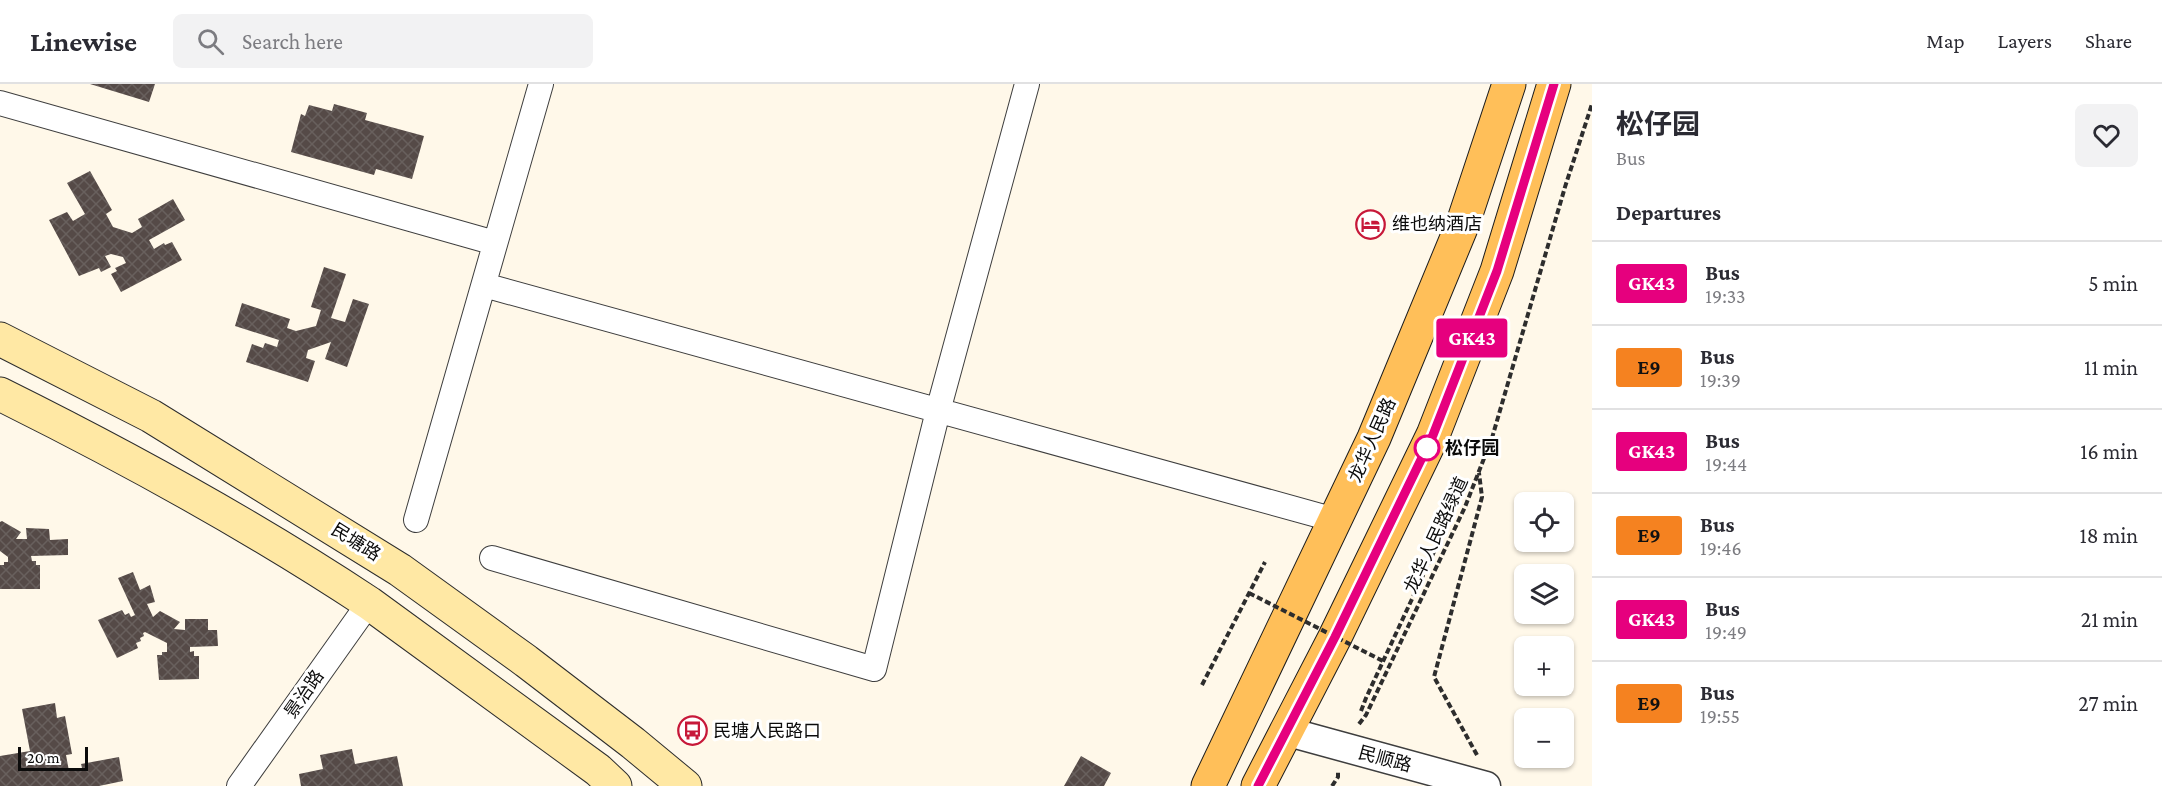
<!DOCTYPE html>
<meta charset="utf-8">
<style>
:root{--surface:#fff;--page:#f2f2f3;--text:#2b2b33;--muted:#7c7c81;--line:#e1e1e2}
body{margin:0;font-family:"Crimson Pro","Noto Sans SC",serif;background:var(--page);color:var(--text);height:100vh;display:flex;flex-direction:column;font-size:22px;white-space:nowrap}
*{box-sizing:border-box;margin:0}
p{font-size:20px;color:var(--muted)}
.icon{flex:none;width:33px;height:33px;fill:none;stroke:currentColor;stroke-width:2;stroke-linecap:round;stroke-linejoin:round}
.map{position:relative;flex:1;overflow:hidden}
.panel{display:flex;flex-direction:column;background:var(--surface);width:570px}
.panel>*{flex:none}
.badge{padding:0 12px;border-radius:4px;font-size:21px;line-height:39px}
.controls{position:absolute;left:1514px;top:408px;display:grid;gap:12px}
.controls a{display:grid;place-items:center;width:60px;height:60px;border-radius:9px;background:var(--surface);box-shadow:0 2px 4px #0004;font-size:30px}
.scale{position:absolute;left:18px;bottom:15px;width:70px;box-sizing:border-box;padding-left:6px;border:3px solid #0b0b0b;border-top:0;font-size:16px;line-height:21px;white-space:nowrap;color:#0b0b0b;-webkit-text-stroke:4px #fff;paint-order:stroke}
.map>.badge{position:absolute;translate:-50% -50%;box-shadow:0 0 0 3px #fff}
h2{padding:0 24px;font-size:22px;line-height:54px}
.round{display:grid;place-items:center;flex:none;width:63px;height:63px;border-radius:9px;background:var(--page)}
.overview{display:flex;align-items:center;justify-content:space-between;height:102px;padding:0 24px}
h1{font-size:28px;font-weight:700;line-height:45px}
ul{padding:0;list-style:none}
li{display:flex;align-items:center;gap:18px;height:84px;padding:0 24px;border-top:2px solid var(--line)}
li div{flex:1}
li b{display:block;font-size:22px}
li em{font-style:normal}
li .badge{min-width:66px;font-weight:700;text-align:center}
header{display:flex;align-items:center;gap:36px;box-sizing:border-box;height:84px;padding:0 30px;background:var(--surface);border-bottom:2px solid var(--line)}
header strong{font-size:28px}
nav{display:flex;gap:33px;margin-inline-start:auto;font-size:21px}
.search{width:420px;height:54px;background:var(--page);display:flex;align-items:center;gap:15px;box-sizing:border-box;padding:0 21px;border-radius:9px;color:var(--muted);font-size:22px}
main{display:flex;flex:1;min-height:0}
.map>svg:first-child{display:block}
.building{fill:url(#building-cross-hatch)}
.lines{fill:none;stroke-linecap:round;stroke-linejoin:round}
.minor-casing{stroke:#3e3e3e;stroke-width:26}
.tertiary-casing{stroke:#3e3e3e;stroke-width:31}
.secondary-casing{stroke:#2d2d2d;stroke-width:35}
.primary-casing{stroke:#1c1c1c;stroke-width:35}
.path{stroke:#2d2d2d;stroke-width:4;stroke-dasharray:6 3;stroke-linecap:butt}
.minor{stroke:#fff;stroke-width:24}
.tertiary{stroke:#fff;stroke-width:28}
.secondary{stroke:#ffe8a4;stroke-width:33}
.primary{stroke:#ffbf59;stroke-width:33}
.path-bridge{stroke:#2d2d2d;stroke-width:4;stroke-dasharray:6 3;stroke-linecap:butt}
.line-casing{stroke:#fff;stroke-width:14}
.line{stroke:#e6007e;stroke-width:9}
.stop-dot{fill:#fff;stroke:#e6007e;stroke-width:3}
.labels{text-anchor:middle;stroke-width:6;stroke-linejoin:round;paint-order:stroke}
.poi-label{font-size:18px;fill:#0b0b0b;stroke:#fff;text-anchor:start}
.street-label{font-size:18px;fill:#0b0b0b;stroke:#fff}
.stop-label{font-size:18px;font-weight:bold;fill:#0b0b0b;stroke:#fff;text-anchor:start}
</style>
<header>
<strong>Linewise</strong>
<div class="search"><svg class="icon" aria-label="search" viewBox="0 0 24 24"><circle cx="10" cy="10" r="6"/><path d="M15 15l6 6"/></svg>Search here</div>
<nav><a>Map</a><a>Layers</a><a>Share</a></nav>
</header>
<main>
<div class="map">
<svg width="1592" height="702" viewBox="0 0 1592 702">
<defs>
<pattern id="building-cross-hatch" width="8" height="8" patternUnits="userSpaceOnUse" patternTransform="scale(1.5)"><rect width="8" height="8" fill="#554a47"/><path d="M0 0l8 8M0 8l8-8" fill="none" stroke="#68605d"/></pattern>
</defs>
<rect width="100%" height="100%" fill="#fff8e9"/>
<!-- building -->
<path class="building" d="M90,0H155L149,18Z
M334,20L367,29L365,36L424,52L412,95L376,85L374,91L291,68L301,30L305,32L309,21L332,27Z
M90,87L112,126L106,130L113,143L132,149L142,143L138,135L173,115L185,136L149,156L154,165L164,159L165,161L172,158L182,176L121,208L111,190L117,187L115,184L126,179L123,173L111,170L105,172L111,183L101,188L99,184L79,192L49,136L67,128L73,137L85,130L67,99Z
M324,183L346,190L331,234L345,238L353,215L369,220L347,283L325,275L331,258L308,266L306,274L315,277L308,298L246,278L252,260L263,264L265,259L277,263L279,256L235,242L242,219L290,235L287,244L296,247L316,242L321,226L311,223Z
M2,437L21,448L16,455H27L26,444L49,445L50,456L68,455V471L31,472L32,477H36V481H40V505H0V481H4V478H8V473L0,467V438Z
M133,488L140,506L150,501L155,518L147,520L153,533L160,527L180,538L174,545L185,546V535H208V546H217L218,562L190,563V568L194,567V572H199V595L159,596L157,571H162V568H167V559L145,548L143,549L144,552L140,554L141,557L136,559L138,564L117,574L98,536L122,526L125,531L129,529L131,533L135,531L118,494Z
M55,619L57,634L65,632L72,670L66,671L69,687L82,684L81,680L119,673L123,697L99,702H0V672L30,667L22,625Z
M352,665L355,680L397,672L403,702H301L299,690L323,685L320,671Z
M1081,672L1111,689L1104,702H1064Z"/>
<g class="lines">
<defs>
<path id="minor" d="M0,19L495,159
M484,201L1335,436
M416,436L541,0
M492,474L874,585L938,327L1027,0
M239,702L369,519"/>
<path id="tertiary" d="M1285,647L1486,702"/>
<path id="secondary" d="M0,255L151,332L400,486L526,577L633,659L685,702
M0,310C127,373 251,441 369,519L598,686L615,702"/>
<path id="primary" d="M1208,702L1374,354L1463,139L1509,0
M1258,702L1335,553L1433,351L1497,187L1554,0"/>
</defs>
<!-- minor casing -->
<use href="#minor" class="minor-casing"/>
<!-- tertiary casing -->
<use href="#tertiary" class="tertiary-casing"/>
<!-- secondary casing -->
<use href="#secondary" class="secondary-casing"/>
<!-- primary casing -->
<use href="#primary" class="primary-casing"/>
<!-- path -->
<path class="path" d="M1202,601L1265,478
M1361,627L1366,614L1438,459
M1359,640L1366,631L1465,423L1492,354L1565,103L1592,20
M1477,671L1434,593L1482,413L1479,389
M1332,702L1338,693V688"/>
<!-- minor -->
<use href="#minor" class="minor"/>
<!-- tertiary -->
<use href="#tertiary" class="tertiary"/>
<!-- secondary -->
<use href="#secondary" class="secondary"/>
<!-- primary -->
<use href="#primary" class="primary"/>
<!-- path-bridge -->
<path class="path-bridge" d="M1249,509L1383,577"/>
</g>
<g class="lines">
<defs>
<path id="line" d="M1258,702L1335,553L1433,351L1497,187L1554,0"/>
</defs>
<!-- line casing -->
<use href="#line" class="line-casing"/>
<!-- line -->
<use href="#line" class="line"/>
</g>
<!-- icons -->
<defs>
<symbol id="hotel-ring" viewBox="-11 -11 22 22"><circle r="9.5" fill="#fff" stroke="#c71839" stroke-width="1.5"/><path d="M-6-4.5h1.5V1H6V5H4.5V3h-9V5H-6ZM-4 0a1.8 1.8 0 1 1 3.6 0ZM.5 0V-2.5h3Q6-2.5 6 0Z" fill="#c71839"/></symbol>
<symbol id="bus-ring" viewBox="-11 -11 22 22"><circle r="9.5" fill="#fff" stroke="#c71839" stroke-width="1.5"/><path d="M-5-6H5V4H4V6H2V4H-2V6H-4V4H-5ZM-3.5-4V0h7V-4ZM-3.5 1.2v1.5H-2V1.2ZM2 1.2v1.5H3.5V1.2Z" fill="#c71839"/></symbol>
</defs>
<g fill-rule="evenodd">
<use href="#hotel-ring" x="1354" y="124" width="33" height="33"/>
<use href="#bus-ring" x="676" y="630" width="33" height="33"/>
</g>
<!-- markers -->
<circle class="stop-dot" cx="1427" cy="364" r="12"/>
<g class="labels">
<!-- poi labels -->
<g class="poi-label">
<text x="1392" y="146">维也纳酒店</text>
<text x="713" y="653">民塘人民路口</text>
</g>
<!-- street labels -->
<g class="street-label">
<text transform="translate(1372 356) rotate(-66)" y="6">龙华人民路</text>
<text transform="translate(1436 451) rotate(-65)" y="6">龙华人民路绿道</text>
<text transform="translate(356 458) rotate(32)" y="6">民塘路</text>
<text transform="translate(304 610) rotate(-55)" y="6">景治路</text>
<text transform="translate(1385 675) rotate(15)" y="6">民顺路</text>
</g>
<!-- stop labels -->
<g class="stop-label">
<text x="1445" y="370">松仔园</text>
</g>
</g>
</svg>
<div class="controls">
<a><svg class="icon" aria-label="locate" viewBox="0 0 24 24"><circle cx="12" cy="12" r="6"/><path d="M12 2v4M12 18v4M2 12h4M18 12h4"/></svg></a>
<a><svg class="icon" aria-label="layers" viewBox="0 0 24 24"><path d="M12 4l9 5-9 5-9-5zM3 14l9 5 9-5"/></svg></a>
<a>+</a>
<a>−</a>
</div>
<div class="scale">20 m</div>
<b class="badge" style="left:1472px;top:254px;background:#e6007e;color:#fff">GK43</b>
</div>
<section class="panel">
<div class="overview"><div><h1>松仔园</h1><p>Bus</p></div><a class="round"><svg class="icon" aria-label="heart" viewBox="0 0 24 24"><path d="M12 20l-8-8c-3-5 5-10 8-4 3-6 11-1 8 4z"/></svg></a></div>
<h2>Departures</h2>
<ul>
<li><span class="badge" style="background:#e6007e;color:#fff">GK43</span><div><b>Bus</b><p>19:33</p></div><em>5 min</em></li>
<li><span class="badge" style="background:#f58220;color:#111">E9</span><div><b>Bus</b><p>19:39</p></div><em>11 min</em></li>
<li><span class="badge" style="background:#e6007e;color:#fff">GK43</span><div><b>Bus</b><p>19:44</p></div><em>16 min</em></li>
<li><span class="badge" style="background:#f58220;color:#111">E9</span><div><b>Bus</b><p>19:46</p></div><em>18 min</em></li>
<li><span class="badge" style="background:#e6007e;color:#fff">GK43</span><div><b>Bus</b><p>19:49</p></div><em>21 min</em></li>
<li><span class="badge" style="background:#f58220;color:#111">E9</span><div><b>Bus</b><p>19:55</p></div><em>27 min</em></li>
</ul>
</section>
</main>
